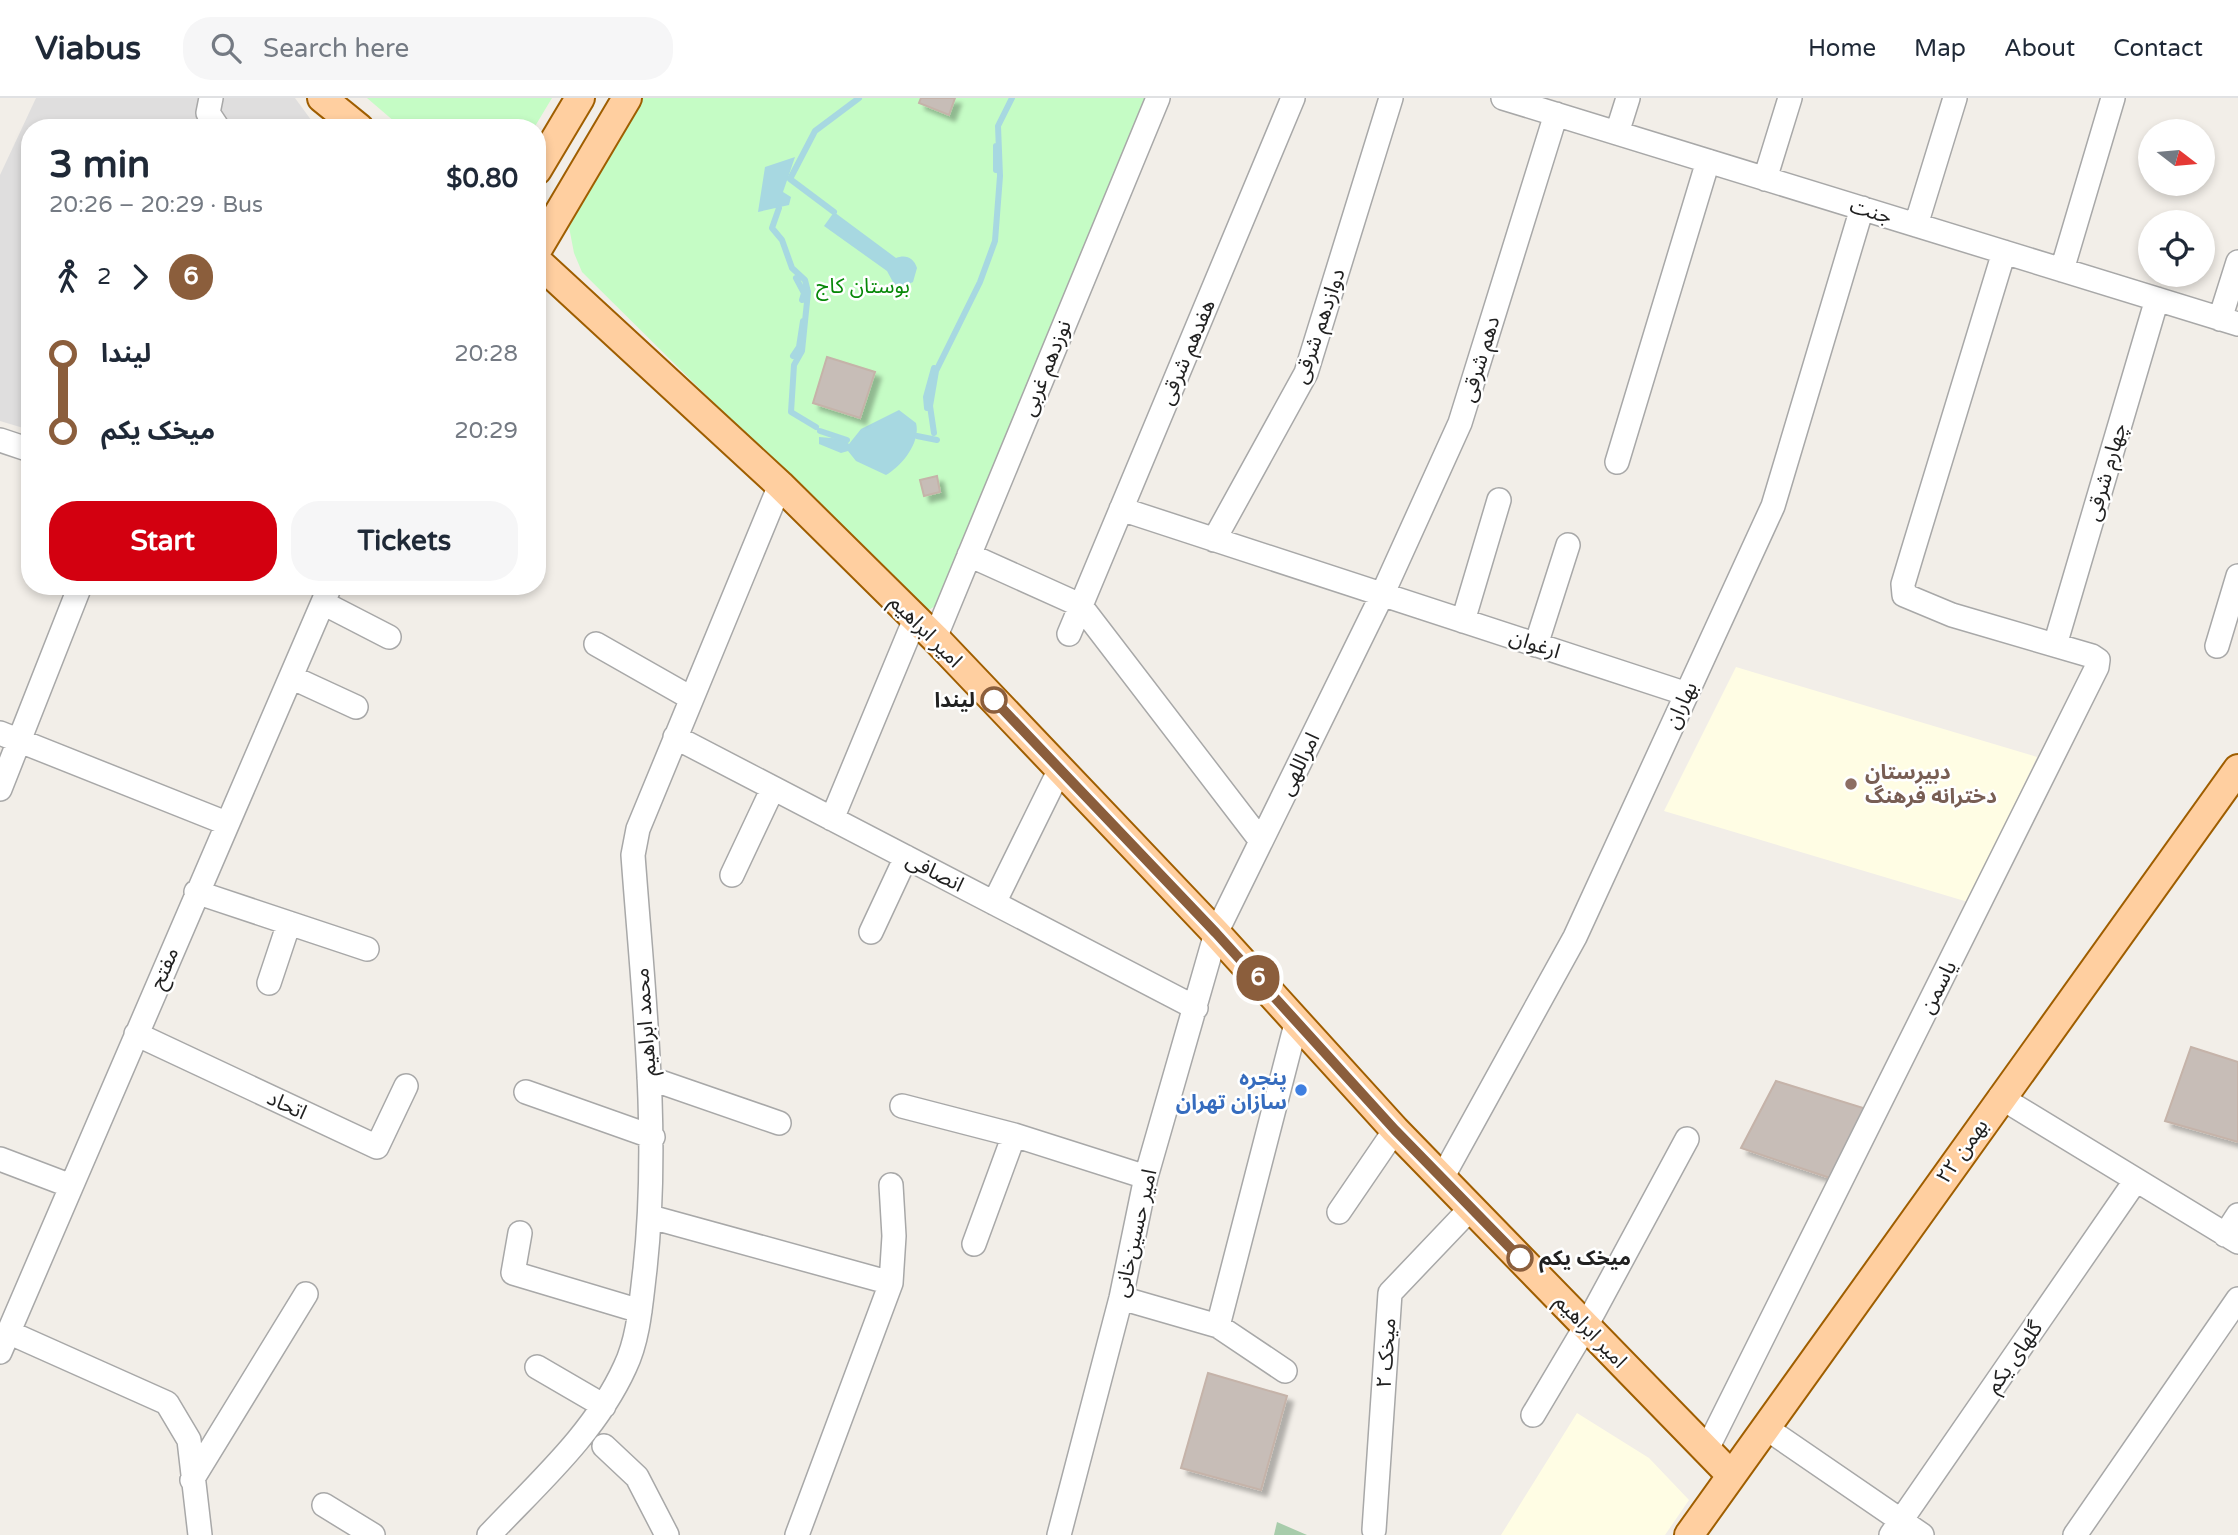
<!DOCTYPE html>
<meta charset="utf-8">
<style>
:root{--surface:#fff;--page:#f6f6f7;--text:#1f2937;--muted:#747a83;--line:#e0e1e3;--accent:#d30010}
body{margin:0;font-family:"Varela Round","Noto Sans Arabic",sans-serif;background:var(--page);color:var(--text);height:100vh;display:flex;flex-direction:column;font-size:26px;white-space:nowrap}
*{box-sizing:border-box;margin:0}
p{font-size:23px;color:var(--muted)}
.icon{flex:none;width:38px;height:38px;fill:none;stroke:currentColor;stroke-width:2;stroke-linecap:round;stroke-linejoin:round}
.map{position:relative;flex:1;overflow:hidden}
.sheet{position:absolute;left:21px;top:21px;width:525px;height:476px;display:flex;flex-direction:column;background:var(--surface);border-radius:28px;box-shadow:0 4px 10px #0003}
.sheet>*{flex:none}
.badge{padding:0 14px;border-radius:23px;font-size:24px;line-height:46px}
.needle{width:46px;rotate:106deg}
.tools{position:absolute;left:2138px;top:21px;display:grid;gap:14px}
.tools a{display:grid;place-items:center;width:77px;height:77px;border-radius:50%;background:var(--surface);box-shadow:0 4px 10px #0003;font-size:35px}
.map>.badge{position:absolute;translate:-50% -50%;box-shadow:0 0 0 4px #fff}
.legs{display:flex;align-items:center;gap:10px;height:77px;padding:0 28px;font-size:23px}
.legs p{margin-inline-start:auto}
.summary{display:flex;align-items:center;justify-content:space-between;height:119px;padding:0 28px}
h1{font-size:38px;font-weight:700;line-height:52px}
.primary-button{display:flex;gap:14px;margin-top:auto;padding:14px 28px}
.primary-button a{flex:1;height:80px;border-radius:28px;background:var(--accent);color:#fff;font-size:28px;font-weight:700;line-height:80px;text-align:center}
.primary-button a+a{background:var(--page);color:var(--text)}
ul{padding:0 28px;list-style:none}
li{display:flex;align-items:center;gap:24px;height:77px;font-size:26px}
li i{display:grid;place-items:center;width:10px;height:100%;margin:0 9px;background:currentColor}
li i::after{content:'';width:18px;height:18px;margin:-9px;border:5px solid;border-radius:50%;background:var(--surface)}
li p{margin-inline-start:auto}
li:first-child i{background:linear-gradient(#0000 50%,currentColor 0)}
li:last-child i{background:linear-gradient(currentColor 50%,#0000 0)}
header{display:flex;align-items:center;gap:42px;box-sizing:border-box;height:98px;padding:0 35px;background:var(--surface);border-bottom:2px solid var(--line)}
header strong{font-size:33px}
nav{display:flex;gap:38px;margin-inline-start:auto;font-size:24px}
.search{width:490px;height:63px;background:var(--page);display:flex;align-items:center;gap:18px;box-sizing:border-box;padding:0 24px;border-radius:28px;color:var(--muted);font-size:26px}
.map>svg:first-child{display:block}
.residential{fill:#dfdede}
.education{fill:#fffde4}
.cemetery{fill:#a8ccab}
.park{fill:#c5fcc5}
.water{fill:#a7d8e1}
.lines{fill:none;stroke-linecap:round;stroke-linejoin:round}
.stream{stroke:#a7d8e1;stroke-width:6}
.building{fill:#c7bdb7;stroke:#c5b3a9;stroke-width:2;filter:url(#shadow)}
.minor-casing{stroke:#a8a8a8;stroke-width:26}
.major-casing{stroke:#9f5e00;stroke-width:32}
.minor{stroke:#fff;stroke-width:23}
.major{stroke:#ffcfa0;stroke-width:28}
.line-1-casing{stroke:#fff;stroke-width:16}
.line-1{stroke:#8b5e3c;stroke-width:10}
.stop-1-dot{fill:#fff;stroke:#8b5e3c;stroke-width:3.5}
.education-dot{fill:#8d6e63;stroke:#fff;stroke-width:2.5}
.shop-dot{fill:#3f7fe0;stroke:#fff;stroke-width:2.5}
.labels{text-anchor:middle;stroke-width:5;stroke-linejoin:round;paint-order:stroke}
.street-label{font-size:21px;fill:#212121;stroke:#fff}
.park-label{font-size:21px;fill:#078808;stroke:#fff}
.stop-label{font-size:21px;font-weight:bold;fill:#212121;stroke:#fff;text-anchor:end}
.education-label{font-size:21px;font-weight:bold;fill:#785e54;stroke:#fff;text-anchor:start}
.shop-label{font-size:21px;font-weight:bold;fill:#366cbe;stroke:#fff;text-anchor:end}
</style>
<header>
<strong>Viabus</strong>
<div class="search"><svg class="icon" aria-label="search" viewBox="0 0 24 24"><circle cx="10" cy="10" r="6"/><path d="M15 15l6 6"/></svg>Search here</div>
<nav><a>Home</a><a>Map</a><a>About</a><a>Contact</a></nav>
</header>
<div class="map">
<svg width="2238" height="1437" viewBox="0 0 2238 1437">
<defs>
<filter id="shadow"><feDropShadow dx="6" dy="6" stdDeviation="2" flood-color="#0004"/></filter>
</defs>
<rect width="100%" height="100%" fill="#f2eee8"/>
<!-- residential -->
<path class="residential" d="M36,0H295L317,30H30V332L0,323V77Z"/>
<!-- education -->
<path class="education" d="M1736,569L2037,659L1968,804L1664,713Z
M1577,1315L1649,1360L1689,1402L1665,1437H1501Z"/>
<!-- cemetery -->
<path class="cemetery" d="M1277,1424L1307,1437H1274Z"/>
<!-- park -->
<path class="park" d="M367,0H552L534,30H402Z
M641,0H1146L937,507L925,514L582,174L574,155L569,129Z"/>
<!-- water -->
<path class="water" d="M795,59L783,94L791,99L789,107L758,114L765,69Z
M834,114L896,160C906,156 914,160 917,170L913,184L904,188L894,186L887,173L824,128Z
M899,312L916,325C921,344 902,368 886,377L856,363L848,353L841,355L819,346V339L843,341L849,346L861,331Z"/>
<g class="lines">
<!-- stream -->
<path class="stream" d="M996,48V72
M779,110L772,130L782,142L792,170L805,182L808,194L802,253L794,267L791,314L816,329
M834,114L790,81L815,33L859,0
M796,180L804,195L802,202
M793,258L799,249L803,223
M927,310L926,299L934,270
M820,333L847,342
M934,335L930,308L936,273L980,184L995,143L1000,78L998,28L1012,0
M917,338L937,342"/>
</g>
<!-- building -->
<path class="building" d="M921,0H955L949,17L919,5Z
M827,259L875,274L860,320L813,305Z
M937,378L940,394L924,398L920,382Z
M2191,949L2238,964V1044L2165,1023Z
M1776,983L1873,1013L1836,1082L1741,1050Z
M1208,1275L1287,1298L1261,1392L1181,1370Z"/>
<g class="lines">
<defs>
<path id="minor" d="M211,0L208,15L218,30
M1503,0L2238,226
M1617,35L1628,0
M1765,81L1790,0
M1916,127L1955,0
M2062,172L2113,0
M2220,221L2238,164
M0,342L30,352
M1617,364L1708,63
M1121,411L1687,596
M1214,442L1306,275L1391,0
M969,457L1080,507L1261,743
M323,505L389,539
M1463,523L1499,402
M1069,536L1293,0
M935,540L1158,0
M596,546L691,600
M1536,547L1568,447
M2055,547L2157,201
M2217,548L2238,478
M291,579L356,609
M0,635L226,725
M675,639L1196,910
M0,691L80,488
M832,721L915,521
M732,777L773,690
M196,794L367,851
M994,805L1060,671
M871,834L906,759
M269,885L289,825
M136,936L377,1049L406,988
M649,980L779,1025
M526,994L653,1039
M2000,999L2238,1144
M902,1008L1014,1037L1146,1079
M0,1061L71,1088
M1442,1080L1575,839L1773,408L1862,110
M1339,1114L1395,1032
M651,1119L891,1185L797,1437
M520,1135L513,1175L640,1213
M2225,1137L2238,1117
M974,1146L1014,1037
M891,1185L894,1138L891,1087
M1121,1200L1218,1228L1285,1273
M1218,1228L1297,922
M8,1234L167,1305L189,1342L200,1437
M0,1254L330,488
M537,1269L604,1308
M1533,1317L1586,1228L1687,1041
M1766,1330L1922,1437
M604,1348L637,1379L667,1437
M1706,1353L2097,569L2098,562L2092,558L1952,517L1904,497L1903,486L1912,456L2004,154
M192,1382L306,1196
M324,1407L373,1437
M1374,1432L1390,1195L1471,1110
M489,1437C538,1385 595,1335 625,1269C639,1240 641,1203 645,1171C660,1033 643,895 633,757L638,731L780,387
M1059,1437L1121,1200L1146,1079L1216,835L1382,497L1460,325L1556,16
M1891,1437L2136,1082
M2075,1437L2238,1201"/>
<path id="major" d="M322,0L359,30
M537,72L580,0
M537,152L627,0
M537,163L780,387L935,540L1216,835L1395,1032L1731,1377
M1689,1437L2238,671"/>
</defs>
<!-- minor casing -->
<use href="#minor" class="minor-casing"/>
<!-- major casing -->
<use href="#major" class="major-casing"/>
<!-- minor -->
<use href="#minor" class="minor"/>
<!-- major -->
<use href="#major" class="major"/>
</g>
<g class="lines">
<defs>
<path id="line-1" d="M994,602L1216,835L1395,1032L1520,1160"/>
</defs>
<!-- line-1 casing -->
<use href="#line-1" class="line-1-casing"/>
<!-- line-1 -->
<use href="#line-1" class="line-1"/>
</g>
<!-- markers -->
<g class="stop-1-dot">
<circle cx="994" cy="602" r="12"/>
<circle cx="1520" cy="1160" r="12"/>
</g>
<circle class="education-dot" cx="1851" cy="686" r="7"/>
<circle class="shop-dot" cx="1301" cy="992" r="7"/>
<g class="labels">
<!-- street labels -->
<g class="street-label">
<text transform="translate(1871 113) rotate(17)" y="7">جنت</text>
<text transform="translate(1319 228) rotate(-71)" y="7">دوازدهم شرقی</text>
<text transform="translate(1187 254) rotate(-67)" y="7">هفدهم شرقی</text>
<text transform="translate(1480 261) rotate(-73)" y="7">دهم شرقی</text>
<text transform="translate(1046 270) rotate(-68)" y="7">نوزدهم غربی</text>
<text transform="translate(2106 374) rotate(-74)" y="7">چهارم شرقی</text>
<text transform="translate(926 533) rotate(45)" y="7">امیر ابراهیم</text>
<text transform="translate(1535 546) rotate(18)" y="7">ارغوان</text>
<text transform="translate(1681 607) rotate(-65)" y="7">بهاران</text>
<text transform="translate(1299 666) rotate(-64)" y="7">امراللهی</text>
<text transform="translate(935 774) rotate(27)" y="7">انصافی</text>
<text transform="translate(164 870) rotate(-67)" y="7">مفتح</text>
<text transform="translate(1938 889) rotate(-63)" y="7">یاسمن</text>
<text transform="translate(645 924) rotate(-94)" y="7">محمد ابراهیم</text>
<text transform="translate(287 1007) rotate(25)" y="7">اتحاد</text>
<text transform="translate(1962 1053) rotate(-55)" y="7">۲۲ بهمن</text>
<text transform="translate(1135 1135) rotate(-77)" y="7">امیر حسین‌خانی</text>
<text transform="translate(1591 1233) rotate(46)" y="7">امیر ابراهیم</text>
<text transform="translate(1386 1255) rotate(-86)" y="7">میخک ۲</text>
<text transform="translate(2014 1259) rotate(-55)" y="7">گلهای یکم</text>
</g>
<!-- park labels -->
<g class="park-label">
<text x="863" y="195">بوستان کاج</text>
</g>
<!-- stop labels -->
<g class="stop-label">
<text x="975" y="609">لیندا</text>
<text x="1539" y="1167" text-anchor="start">میخک یکم</text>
</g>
<!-- education labels -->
<g class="education-label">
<text x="1865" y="681">دبیرستان<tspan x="1865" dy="24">دخترانه فرهنگ</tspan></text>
</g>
<!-- shop labels -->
<g class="shop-label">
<text x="1287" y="987">پنجره<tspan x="1287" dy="24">سازان تهران</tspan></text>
</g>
</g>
</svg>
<div class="tools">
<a><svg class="needle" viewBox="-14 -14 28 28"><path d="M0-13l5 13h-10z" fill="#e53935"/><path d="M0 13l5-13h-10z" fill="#747a83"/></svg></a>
<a><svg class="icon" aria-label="locate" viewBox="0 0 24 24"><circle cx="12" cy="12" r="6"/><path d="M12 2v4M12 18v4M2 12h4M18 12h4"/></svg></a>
</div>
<b class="badge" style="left:1258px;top:880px;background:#8b5e3c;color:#fff">6</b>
<section class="sheet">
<div class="summary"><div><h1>3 min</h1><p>20:26 – 20:29 · Bus</p></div><b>$0.80</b></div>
<div class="legs"><svg class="icon" aria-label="walk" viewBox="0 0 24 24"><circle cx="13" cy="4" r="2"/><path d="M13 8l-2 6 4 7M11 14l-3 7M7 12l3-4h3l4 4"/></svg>2<svg class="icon" aria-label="forward" viewBox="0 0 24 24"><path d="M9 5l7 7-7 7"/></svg><b class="badge" style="background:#8b5e3c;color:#fff">6</b></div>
<ul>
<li><i style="color:#8b5e3c"></i><b>لیندا</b><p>20:28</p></li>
<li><i style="color:#8b5e3c"></i><b>میخک یکم</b><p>20:29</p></li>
</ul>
<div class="primary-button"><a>Start</a><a>Tickets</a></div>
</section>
</div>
